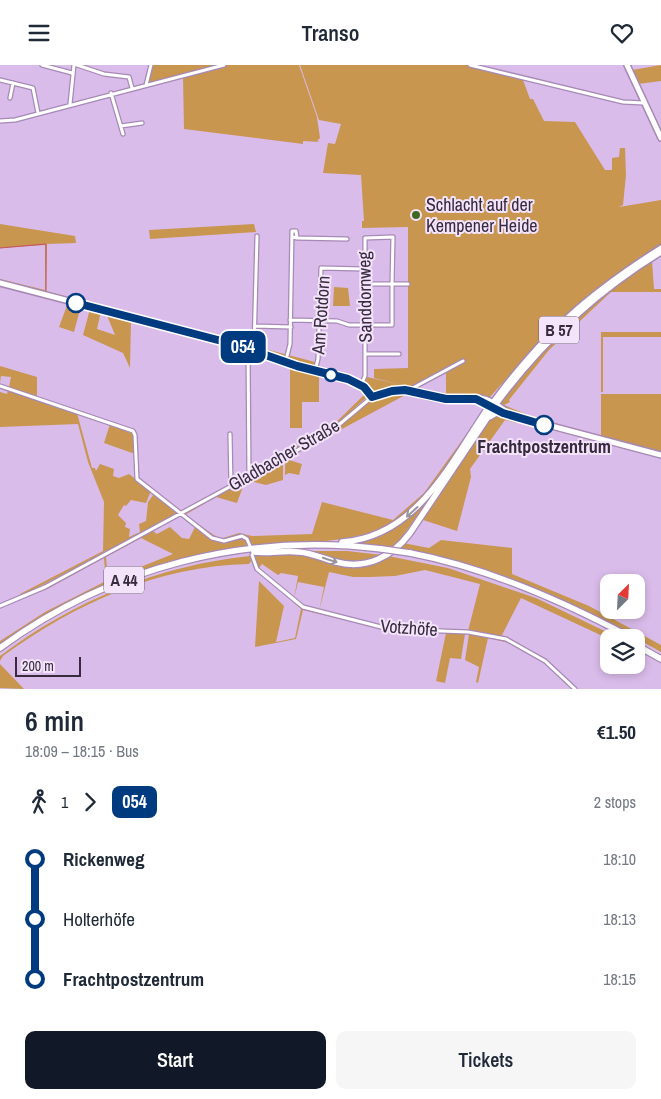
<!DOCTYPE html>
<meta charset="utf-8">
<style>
:root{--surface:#fff;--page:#f6f6f7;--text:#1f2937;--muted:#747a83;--accent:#111827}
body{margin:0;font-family:"Archivo Narrow",sans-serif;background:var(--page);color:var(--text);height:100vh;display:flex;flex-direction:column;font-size:19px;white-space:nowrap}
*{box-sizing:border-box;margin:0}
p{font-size:16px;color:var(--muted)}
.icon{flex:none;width:28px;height:28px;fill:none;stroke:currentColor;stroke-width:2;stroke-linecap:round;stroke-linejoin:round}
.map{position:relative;height:624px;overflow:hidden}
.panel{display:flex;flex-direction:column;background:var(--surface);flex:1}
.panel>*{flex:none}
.badge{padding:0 10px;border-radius:8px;font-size:18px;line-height:32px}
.needle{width:32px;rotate:24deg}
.buttons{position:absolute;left:600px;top:509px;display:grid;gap:10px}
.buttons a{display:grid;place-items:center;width:45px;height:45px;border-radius:10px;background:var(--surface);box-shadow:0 2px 8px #0003;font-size:25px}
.scale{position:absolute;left:15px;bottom:12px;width:66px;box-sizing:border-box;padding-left:5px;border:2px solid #372a3d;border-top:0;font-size:14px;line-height:18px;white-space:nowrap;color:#372a3d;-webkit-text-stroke:4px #f3e3fb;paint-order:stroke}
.map>.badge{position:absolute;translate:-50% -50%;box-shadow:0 0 0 2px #fff}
.legs{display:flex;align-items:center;gap:8px;height:55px;padding:0 25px;font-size:16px}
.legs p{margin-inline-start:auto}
.summary{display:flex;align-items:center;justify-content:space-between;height:85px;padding:0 25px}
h1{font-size:28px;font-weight:600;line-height:38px}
.button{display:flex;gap:10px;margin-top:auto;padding:10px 25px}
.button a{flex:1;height:58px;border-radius:10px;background:var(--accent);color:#fff;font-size:20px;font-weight:600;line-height:58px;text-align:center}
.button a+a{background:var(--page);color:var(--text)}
ul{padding:0 25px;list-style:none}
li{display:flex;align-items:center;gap:18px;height:60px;font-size:19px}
li i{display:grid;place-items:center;width:8px;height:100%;margin:0 6px;background:currentColor}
li i::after{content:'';width:12px;height:12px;margin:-6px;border:4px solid;border-radius:50%;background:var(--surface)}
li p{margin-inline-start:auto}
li:first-child i{background:linear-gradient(#0000 50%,currentColor 0)}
li:last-child i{background:linear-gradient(currentColor 50%,#0000 0)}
header{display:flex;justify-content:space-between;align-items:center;height:65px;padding:0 25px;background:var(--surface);font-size:22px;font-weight:600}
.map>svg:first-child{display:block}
.green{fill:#c8964f;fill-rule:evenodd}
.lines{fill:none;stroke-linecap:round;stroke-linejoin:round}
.stream{stroke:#c35261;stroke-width:1}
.minor-casing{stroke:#a689b5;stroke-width:5.5}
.major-casing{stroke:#a689b5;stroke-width:8}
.highway-casing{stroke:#a689b5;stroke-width:8}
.minor{stroke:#fff;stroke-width:3}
.major{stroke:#fff;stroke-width:5}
.highway{stroke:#fff;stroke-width:5.5}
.highway-bridge-casing{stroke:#a689b5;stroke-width:8;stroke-linecap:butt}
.highway-bridge{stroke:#fff;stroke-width:5.5}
.oneway{stroke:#9b949e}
.line-1-casing{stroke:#fff;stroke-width:11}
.line-1{stroke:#003b80;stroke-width:8}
.poi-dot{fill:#406824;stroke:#f3e3fb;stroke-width:2}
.stop-1-dot{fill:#fff;stroke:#003b80;stroke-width:2.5}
.labels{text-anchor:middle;stroke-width:4;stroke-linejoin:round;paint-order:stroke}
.shield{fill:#f3e3fb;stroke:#6f6276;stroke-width:1}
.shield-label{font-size:16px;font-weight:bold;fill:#372a3d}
.poi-label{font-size:18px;fill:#372a3d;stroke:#f3e3fb;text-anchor:start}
.street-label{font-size:18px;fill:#372a3d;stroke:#f3e3fb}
.stop-label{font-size:18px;font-weight:bold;fill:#372a3d;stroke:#f3e3fb}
</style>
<header><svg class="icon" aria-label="menu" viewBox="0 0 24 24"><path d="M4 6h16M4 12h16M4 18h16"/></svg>Transo<svg class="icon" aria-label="heart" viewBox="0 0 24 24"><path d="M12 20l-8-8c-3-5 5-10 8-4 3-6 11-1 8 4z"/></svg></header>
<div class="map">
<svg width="661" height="624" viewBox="0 0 661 624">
<rect width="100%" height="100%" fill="#dabcea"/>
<!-- green -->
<path class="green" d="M151,0H221L147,18Z
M228,0H299L317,52L320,73L317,76L320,77L303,76V79L184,64L183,12Z
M300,0H468L523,15L530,34H533L544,56L575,57L605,105H612V93L619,92L620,83H625L626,110L623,140L619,142L661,135V182L619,208L574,243L551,264L490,332L446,333L414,325L463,295H460L408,324H392L373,327L365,320L367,312L402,320L374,313V304L408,303V162L362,163V156H364L361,110L323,108L328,78L335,79L341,59L319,55ZM446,307V332L415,324Z
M661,0V16L638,19L632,5Z
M0,159L75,171L76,178L47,179L46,226L315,297L313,302L309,303L0,217V214L45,225V180L0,183Z
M254,159L256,167L150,174L149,165Z
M652,196L654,224H661V227H611L549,285L509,335L510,337L504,340L533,352L601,371V329H661V389L520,351L501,342L500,338L526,303L584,244Z
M334,222L348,223L350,241H333Z
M68,238L81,241L74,267L59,262Z
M90,244L101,246L97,264L115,270L106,248L131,254L130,303L123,288L83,270Z
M601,267H661V272H603V327H601Z
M268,293L324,312L345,315L357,320L367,332L331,364L250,409L248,408L330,363L365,329C355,315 334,315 319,311V337H302V363H290V302L267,295Z
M0,301L37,312V331L9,322L11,312L1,311L0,318Z
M8,324L77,348L92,403H95L96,406L100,399L114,404L113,411L119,413L129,409L151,426L146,438L131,435L126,441L124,440L118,450L126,458L125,462L130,464L129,472L140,467L139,459L146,456L148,437L154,429L178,448L107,487L105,486L102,489L21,531L20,529L103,486L104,437L88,397L78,359L0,362V327L7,329Z
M397,328H409L286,394L302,399L299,410L289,408L285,410C285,404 285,398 286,392L328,369L367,337Z
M481,349C481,356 461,382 455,390C444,406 435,424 421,437C371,484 314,475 251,480L243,470C235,470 230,474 223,475C211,476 196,459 187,452L220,474L239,468L252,471L312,469L322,437L393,455L424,428Z
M504,350L518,355L517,358L505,355L470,404L471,412L457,466L420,454L492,351Z
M110,359L134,369L135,389L104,378Z
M283,394V415L266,420L246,415Z
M245,416L237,438L216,432L185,450L184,448Z
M436,425L394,483L349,478L364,474L417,444Z
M180,451L153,466L157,469L170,462L182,473L189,474L195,462C214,475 218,480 240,472L245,473L249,480C158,496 74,525 0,580V576L45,547L106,516L104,493L45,525L0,542C64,515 119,483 180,451ZM141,473L173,489L108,515L106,492Z
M441,475L512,483V509L589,541L661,580V587C578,540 494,502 400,483L403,478L429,483Z
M307,486H347L382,490C349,501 338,495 307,486Z
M272,488H302L340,500L388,491L448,503L536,533L617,572L609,574L521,533L501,572L511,574L544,594L513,576L468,566L480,519L425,505L395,511L370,512H353L329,507L319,546L324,522L298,517L294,534L298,511L281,508L278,510L262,499L259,503L274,516L257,503L253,490Z
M250,491L251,496L249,499C158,501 76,538 3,591L0,596V591C73,536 160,500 250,491Z
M259,516L284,541L276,577L295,573L301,544L272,518L302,544L344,555L303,545L296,574L255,582Z
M399,565L465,569L461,594L450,593L445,618L436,616L446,568Z
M469,569L507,575L513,579L488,573L478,618L476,617L479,602L465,595Z
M0,599L24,624L0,623Z"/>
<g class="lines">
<!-- stream -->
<path class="stream" d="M0,183L46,179V226"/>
<defs>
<path id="minor" d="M42,0L72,8
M77,0L104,9L129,12L132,23
M470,0L623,37L644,38
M0,15L33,23L38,48
M146,20L151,0
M111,28L123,69
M10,33L13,18
M70,39L74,0
M0,56L15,55L224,0
M121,61L142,58
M297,173L347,174
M290,255L337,256L349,260H392V219H408
M255,261L291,262
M248,283L249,411
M254,283L257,171
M365,289H399
M287,291L290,279L292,166H296L297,173L293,172
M315,306L318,294L321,203L364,204
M361,320L365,311V173L393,172L392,219H365
M0,321L133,366L135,370L137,414L212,473L224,476L242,471L247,474L250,481
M409,325L463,296
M230,369L231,421
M252,490L257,504L303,542L389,564L468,567L506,574L545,596L575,624
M0,541L45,522L329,368L372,332"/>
<path id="major" d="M627,0L661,73
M0,218L242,281L290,299L353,316L364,322L372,332C411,317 417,334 451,335C463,335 474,330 485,334C495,337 503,345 512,350
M491,340C543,269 587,230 661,183
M494,342C540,279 594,228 661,187
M510,350L661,390"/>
<path id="highway" d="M489,352L496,348H503
M342,477C418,472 452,395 490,340
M254,487C269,489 284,485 299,487C312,488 324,494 336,497C366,505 392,492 410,468L494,343
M410,488C488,503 561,535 630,572
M636,580L661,594
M0,583C110,502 247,467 382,484"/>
</defs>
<!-- minor casing -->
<use href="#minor" class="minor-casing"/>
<!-- major casing -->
<use href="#major" class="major-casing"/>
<!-- highway casing -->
<use href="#highway" class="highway-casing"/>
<!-- minor -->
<use href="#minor" class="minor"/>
<!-- major -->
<use href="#major" class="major"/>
<!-- highway -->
<use href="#highway" class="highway"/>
<defs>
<path id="highway-bridge" d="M382,484L410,488"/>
</defs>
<!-- highway-bridge casing -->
<use href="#highway-bridge" class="highway-bridge-casing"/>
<!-- highway-bridge -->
<use href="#highway-bridge" class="highway-bridge"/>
</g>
<!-- one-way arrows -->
<defs><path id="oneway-shaft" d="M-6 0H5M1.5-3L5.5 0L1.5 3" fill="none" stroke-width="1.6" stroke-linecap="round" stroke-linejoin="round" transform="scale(1.25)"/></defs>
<g class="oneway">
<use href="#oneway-shaft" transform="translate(412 447) rotate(138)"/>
<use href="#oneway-shaft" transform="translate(330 495) rotate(18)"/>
</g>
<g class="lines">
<defs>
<path id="line-1" d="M76,238L237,280L297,301L348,314L364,322L372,332L392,326L405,325L446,334H476L503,348L544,360"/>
</defs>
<!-- line-1 casing -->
<use href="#line-1" class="line-1-casing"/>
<!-- line-1 -->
<use href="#line-1" class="line-1"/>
</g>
<!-- markers -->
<circle class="poi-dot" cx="416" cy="150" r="5"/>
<g class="stop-1-dot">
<circle cx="76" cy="238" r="9"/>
<circle cx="331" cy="310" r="6"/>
<circle cx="544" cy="360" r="9"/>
</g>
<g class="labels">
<!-- shield labels -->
<g class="shield">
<rect x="539" y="251.5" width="40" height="27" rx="4"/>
<rect x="104" y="501.5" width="40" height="27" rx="4"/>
</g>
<g class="shield-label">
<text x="559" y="271">B 57</text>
<text x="124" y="521">A 44</text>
</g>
<!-- poi labels -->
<g class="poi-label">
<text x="426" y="146">Schlacht auf der<tspan x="426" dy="21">Kempener Heide</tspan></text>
</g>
<!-- street labels -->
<g class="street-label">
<text transform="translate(365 232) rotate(-91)" y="6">Sanddornweg</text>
<text transform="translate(321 250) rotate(-86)" y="6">Am Rotdorn</text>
<text transform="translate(284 390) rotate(-30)" y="6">Gladbacher Straße</text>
<text transform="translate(409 563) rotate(4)" y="6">Votzhöfe</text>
</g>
<!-- stop labels -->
<g class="stop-label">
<text x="544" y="388">Frachtpostzentrum</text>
</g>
</g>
</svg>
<div class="buttons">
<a><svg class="needle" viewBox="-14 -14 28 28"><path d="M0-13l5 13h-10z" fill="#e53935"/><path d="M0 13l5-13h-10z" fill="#747a83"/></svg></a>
<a><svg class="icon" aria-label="layers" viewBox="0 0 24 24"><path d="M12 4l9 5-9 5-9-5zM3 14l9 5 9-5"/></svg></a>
</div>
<div class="scale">200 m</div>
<b class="badge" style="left:243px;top:282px;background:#003b80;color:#fff">054</b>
</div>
<section class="panel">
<div class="summary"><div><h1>6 min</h1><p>18:09 – 18:15 · Bus</p></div><b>€1.50</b></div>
<div class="legs"><svg class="icon" aria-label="walk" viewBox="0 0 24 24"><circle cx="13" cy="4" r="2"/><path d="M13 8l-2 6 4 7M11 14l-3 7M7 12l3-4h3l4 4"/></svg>1<svg class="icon" aria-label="forward" viewBox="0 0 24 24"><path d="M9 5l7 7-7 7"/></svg><b class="badge" style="background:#003b80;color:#fff">054</b><p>2 stops</p></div>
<ul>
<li><i style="color:#003b80"></i><b>Rickenweg</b><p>18:10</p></li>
<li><i style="color:#003b80"></i><span>Holterhöfe</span><p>18:13</p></li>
<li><i style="color:#003b80"></i><b>Frachtpostzentrum</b><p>18:15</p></li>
</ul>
<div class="button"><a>Start</a><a>Tickets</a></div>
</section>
